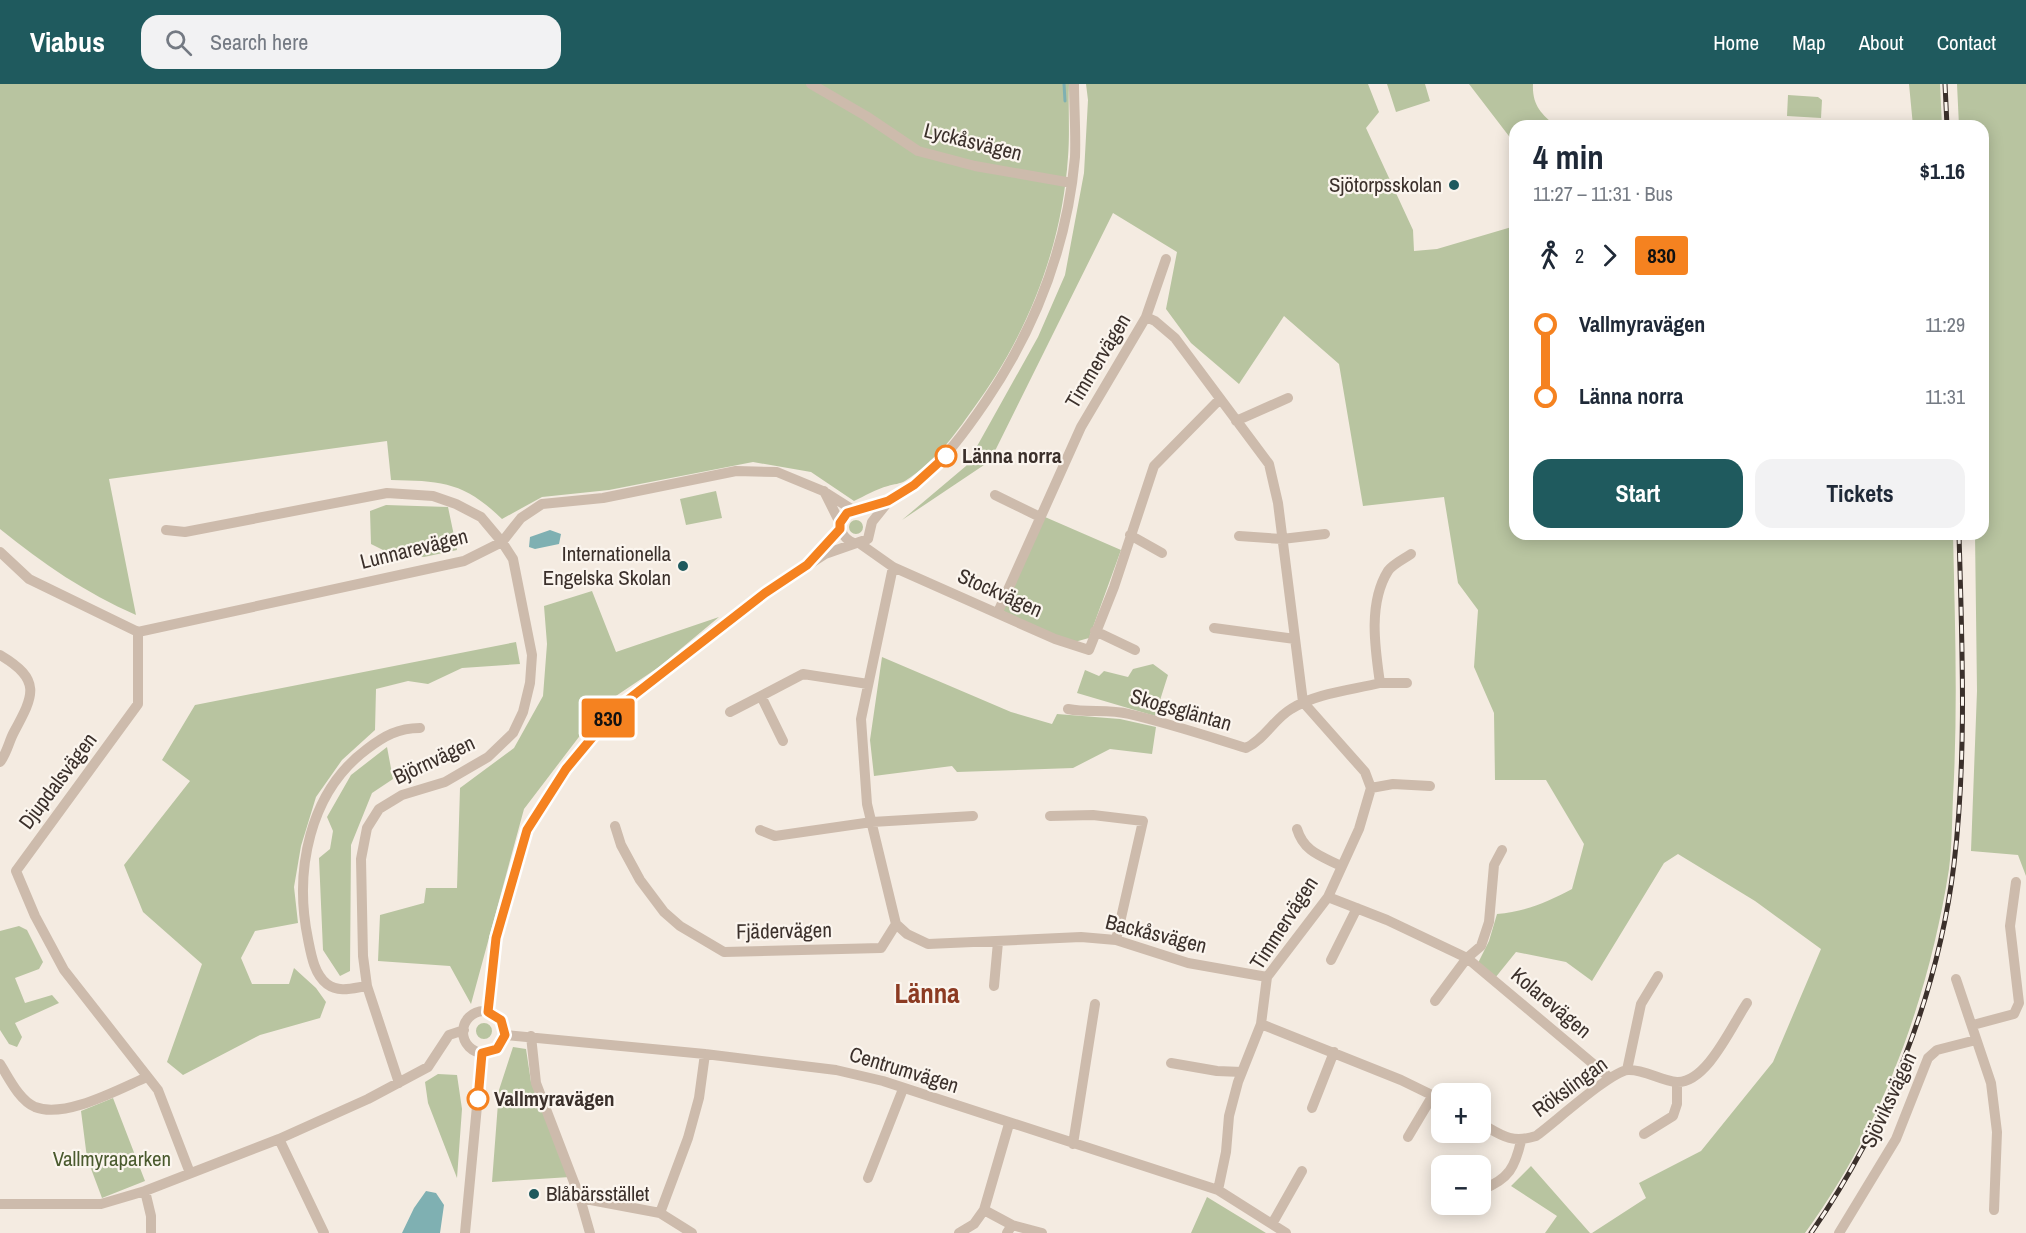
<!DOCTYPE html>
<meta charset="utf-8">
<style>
:root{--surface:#fff;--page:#f2f2f3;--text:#1f2937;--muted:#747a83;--accent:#1f5a5e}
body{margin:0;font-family:"Archivo Narrow",sans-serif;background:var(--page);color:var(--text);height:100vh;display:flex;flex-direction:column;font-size:22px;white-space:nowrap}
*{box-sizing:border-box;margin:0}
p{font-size:20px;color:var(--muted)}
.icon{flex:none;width:33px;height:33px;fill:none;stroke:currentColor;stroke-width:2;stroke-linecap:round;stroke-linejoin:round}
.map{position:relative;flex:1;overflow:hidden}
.side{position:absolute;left:1509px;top:36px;width:480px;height:420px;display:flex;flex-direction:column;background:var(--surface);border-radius:18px;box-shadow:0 3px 15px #0003}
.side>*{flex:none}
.badge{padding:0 12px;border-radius:4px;font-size:21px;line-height:39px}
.buttons{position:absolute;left:1431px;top:999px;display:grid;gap:12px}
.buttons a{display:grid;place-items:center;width:60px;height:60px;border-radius:12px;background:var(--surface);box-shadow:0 3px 15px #0003;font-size:30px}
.map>.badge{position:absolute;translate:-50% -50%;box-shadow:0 0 0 3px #fff}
.legs{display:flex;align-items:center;gap:9px;height:66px;padding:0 24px;font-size:20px}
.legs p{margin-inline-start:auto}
.headline{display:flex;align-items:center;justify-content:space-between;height:102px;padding:0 24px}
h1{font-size:33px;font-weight:800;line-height:45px}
.cta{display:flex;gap:12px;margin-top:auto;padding:12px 24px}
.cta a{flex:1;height:69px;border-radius:18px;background:var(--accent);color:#fff;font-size:24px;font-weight:800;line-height:69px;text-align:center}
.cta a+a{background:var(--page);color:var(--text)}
ul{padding:0 24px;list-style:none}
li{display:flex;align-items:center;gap:21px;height:72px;font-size:22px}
li i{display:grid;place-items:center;width:9px;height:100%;margin:0 8px;background:currentColor}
li i::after{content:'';width:15px;height:15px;margin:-8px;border:4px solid;border-radius:50%;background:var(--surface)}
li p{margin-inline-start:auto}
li:first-child i{background:linear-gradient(#0000 50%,currentColor 0)}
li:last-child i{background:linear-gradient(currentColor 50%,#0000 0)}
header{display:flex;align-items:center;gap:36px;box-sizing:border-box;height:84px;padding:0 30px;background:var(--accent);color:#fff}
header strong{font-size:28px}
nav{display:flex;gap:33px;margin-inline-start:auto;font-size:21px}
.search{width:420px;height:54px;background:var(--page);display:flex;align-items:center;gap:15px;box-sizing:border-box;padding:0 21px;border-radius:18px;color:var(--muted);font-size:22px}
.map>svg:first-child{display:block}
.green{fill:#b8c4a0}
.water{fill:#7fb0b2}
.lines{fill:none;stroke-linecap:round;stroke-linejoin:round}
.stream{stroke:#7fb0b2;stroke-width:3}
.minor{stroke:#cdbbac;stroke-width:10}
.rail-casing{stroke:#3b302b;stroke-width:5}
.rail{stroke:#fbf5ee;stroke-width:3;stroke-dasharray:9;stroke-linecap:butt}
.line-1-casing{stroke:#fff;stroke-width:14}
.line-1{stroke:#f58220;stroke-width:9}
.poi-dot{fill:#1f5a5e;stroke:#fbf5ee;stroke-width:2}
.stop-1-dot{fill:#fff;stroke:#f58220;stroke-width:3}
.labels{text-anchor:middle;stroke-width:4.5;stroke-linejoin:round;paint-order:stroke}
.street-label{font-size:21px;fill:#3b302b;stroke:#fbf5ee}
.poi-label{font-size:21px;fill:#3b302b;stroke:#fbf5ee;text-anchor:end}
.stop-label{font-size:21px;font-weight:bold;fill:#3b302b;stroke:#fbf5ee;text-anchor:start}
.park-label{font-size:21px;fill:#4a5a2e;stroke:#fbf5ee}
.district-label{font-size:27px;font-weight:bold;fill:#8c3b22;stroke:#fbf5ee}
</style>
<header>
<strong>Viabus</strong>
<div class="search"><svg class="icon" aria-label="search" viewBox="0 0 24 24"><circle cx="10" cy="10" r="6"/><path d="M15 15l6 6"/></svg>Search here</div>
<nav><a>Home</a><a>Map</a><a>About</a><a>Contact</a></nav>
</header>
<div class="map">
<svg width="2026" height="1149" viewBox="0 0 2026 1149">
<rect width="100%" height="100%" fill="#f4ebe1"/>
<!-- green -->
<path class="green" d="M0,0H1069C1068,24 1070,49 1068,73C1062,164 1027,252 973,325C954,352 934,379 905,397C900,400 894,400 888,402C876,405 865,412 854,417L811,388L753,378L609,406L542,413L502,435C464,398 442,397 391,396L387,357L109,395L136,531C86,509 43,480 0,445Z
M1086,0H1368L1379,28L1366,44L1413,146L1414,167L1437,165L1515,142V450H1953C1955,538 1958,625 1953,713C1952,737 1952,762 1949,785C1929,913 1882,1044 1805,1149H1592L1646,1114L1639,1099L1701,1067L1773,978L1821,865L1755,817L1678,770L1664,779L1592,897L1566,878L1516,868L1495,894L1478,879L1489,857L1497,830C1525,828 1547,818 1572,805L1584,760L1546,696H1495L1494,629L1474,583L1478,526L1458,499L1444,413L1363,422L1339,280L1284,232L1239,300L1191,259L1166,225L1177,168L1113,129L990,377L902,436L966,382L1038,253L1065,191L1084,89L1088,16Z
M1387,0H1425L1430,17L1396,28Z
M1469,0H1533C1532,21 1541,30 1556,42H1515V60Z
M1909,0H1940L1942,42H1913Z
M1957,0H2026V792L2018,771L1971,767L1977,607L1975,450H1983V42H1959Z
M1788,11L1818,13L1822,16L1821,34L1787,32Z
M716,407L722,434L686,441L680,415Z
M386,421L448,423L457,466L424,473L391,470L371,460L370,427Z
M1045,433L1121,466L1089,554L1071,559L1001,526Z
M849 443a7 7 0 1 1 14 0a7 7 0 1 1-14 0Z
M592,507L616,568L719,533L659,583L604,620L524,725L471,920L450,882L378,877L380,831L424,819L426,804H457L460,704L514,664L543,612L547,560L544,522Z
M516,558L520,580L462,584L428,600L408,597L376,605L375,646L342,676L316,713L301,762L294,803L298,839L255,847L241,874L252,900H289L294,884L316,904L326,918L320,934L260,951L183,991L167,978L202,880L143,828L124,781L190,697L162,676L195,621Z
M882,573L1011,628L1052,640L1057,630L1120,635L1156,643L1152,670L1110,665L1073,684L957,688L952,682L874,692L870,656Z
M1153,580L1168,591L1155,632L1077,609L1085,586L1099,592L1104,587L1128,593L1133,585Z
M387,663L393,695L372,709L351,761L350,887L340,892L323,866L319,774L330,765L333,747L327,733L351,691Z
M19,842L27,846L43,878L39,885L15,894L25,919L52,911L59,919L15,939L22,953L17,963L9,960L0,946V847Z
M476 947a8 8 0 1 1 16 0a8 8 0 1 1-16 0Z
M513,963L526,965L531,998L570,1093L492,1098L499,1006Z
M438,990L457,991L462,1025L457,1094L428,1019L425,998Z
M113,1014L145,1097L102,1114L87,1074L81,1027Z
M1531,1082L1590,1149H1545L1557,1132L1511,1102Z
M1207,1113L1266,1149H1191Z"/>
<!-- water -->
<path class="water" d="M550,446L561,450L559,460L535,465L529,463L530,453Z
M426,1107L436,1109L444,1121L440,1149H402L414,1124Z"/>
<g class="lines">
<!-- stream -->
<path class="stream" d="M1064,0L1065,17"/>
<!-- minor -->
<path class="minor" d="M811,0L866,32L918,67L975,82L1072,99
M1146,233L1155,237L1175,254L1269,380L1278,419L1303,618L1365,688L1371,704L1359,745L1328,813L1267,893L1261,940L1238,998L1229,1032L1226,1068L1218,1106
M1236,337L1288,314
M824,407L840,439
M995,411L1040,433
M166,446L185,448L387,409L433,412L456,420L481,433L502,458L513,475L532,571L530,599L523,628L513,649L488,673L445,698L402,711L379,725L367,744L361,775L363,872L367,902L399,999
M1130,451L1162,469
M1239,452L1282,455L1325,450
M854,459C842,454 838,445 843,433C854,422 874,424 889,417C898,413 908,406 916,400C944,376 965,348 986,317C1036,243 1067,163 1075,73C1076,49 1074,24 1074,0
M859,459L893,483L1055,555L1089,566L1114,503L1154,382L1220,315
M0,468L29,495L138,548
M817,470L840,445
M893,483L861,635L867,720L896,840L907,850L928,860L1081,853L1116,856L1188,879L1267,893
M998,528L1081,343L1146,233L1166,175
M1214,544L1295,555
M1095,547L1135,566
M138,548L464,477L502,458L521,434L542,420L603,414L736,387L777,388L823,407L853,426
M138,548V620L16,787L35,832L64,886L158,1006L190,1089
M0,571C42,596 34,611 14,648C9,657 7,669 0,678
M1407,599H1380C1375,564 1368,519 1388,487C1393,480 1404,475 1411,470
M1068,625C1088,629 1108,625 1129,630C1168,639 1207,652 1246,664C1265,655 1274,635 1291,625C1316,609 1352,606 1380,599
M730,628L761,612
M783,657L761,612L803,590L868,600
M1371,704L1393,700L1430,702
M1050,732L1093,731L1143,737L1116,856
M615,742L621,761L640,796L664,828L680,842L724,868L881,864L896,840
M1297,745C1304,768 1321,772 1341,782
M760,746L775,752L872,738L973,732
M1328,813L1387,836L1467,874L1610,994
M1331,876L1357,824
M1956,895L1991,999L1997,1048L1994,1126
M367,902C353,904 339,909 327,900C314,890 311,870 308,855C294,787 309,708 367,665C384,652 398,644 420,644
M994,902L998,858
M1435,917L1467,874L1481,862L1489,838L1494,781L1502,766
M463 948a21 21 0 1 1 42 0a21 21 0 1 1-42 0Z
M488,928L496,854L527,746L566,685L616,625L765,509L825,470L868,455L872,438L888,418
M1261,940L1401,996L1442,1016
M1973,941L2014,930L2019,919L2010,842L2016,798
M505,951L705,970L836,986L883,997L1218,1106L1286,1149
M531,952L536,999L580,1114L590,1149
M1171,979L1217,987L1242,988
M0,980C9,994 19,1016 35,1023C65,1035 119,1005 147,993
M1627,986L1641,920L1658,892
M1312,1024L1334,968
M1480,1039C1501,1051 1511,1060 1536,1052C1553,1040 1611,987 1628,986C1644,985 1661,997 1677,998C1707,999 1732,941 1747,919
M1644,1050L1673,1032L1677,1020V998
M1408,1053L1433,1011
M279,1055L324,1149
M1073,1060L1095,920
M868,1094L903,1005
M1483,1105C1509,1095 1515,1083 1521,1057
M145,1107L151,1132V1149
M580,1114L660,1129L692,1149
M0,1120H101L145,1107L279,1055L368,1015L428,983L449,951L464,946
M984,1126L1009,1040
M660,1129L688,1054L699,1014L705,970
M1272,1140L1302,1087
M465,1149L482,969
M959,1149L974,1140L984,1126L1012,1141
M1007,1149L1012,1141L1042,1149
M1839,1149L1896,1055L1928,974L1937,966L1976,956"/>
<defs>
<path id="rail" d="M1945,0L1947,42
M1811,1149C1886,1041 1938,911 1954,780C1967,671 1962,560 1959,450"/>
</defs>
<!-- rail casing -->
<use href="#rail" class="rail-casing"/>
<!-- rail -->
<use href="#rail" class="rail"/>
</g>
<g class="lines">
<defs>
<path id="line-1" d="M478,1015L482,969L497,965L505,951L501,936L488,928L496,854L527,746L566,685L616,625L765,509L807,481L840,445V439L847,429L888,417L914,401L946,372"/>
</defs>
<!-- line-1 casing -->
<use href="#line-1" class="line-1-casing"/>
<!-- line-1 -->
<use href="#line-1" class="line-1"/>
</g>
<!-- markers -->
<g class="poi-dot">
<circle cx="1454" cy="101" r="6"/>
<circle cx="683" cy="482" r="6"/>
<circle cx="534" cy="1110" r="6"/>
</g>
<g class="stop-1-dot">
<circle cx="946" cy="372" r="10"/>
<circle cx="478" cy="1015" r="10"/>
</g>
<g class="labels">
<!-- street labels -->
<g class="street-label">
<text transform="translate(973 58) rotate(14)" y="7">Lyckåsvägen</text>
<text transform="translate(1098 277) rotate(-59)" y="7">Timmervägen</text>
<text transform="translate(414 465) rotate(-14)" y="7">Lunnarevägen</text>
<text transform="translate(1000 509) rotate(24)" y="7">Stockvägen</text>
<text transform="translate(1181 626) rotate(16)" y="7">Skogsgläntan</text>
<text transform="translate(434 676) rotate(-25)" y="7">Björnvägen</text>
<text transform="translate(58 697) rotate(-53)" y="7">Djupdalsvägen</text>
<text transform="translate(1284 839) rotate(-57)" y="7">Timmervägen</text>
<text transform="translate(784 847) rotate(-1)" y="7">Fjädervägen</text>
<text transform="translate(1156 850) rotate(14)" y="7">Backåsvägen</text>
<text transform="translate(1551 919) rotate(40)" y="7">Kolarevägen</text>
<text transform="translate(904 986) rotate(17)" y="7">Centrumvägen</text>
<text transform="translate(1570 1003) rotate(-36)" y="7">Rökslingan</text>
<text transform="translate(1889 1016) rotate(-65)" y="7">Sjöviksvägen</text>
</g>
<!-- poi labels -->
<g class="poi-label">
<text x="1442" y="108">Sjötorpsskolan</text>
<text x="671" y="477">Internationella<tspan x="671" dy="24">Engelska Skolan</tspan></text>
<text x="546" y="1117" text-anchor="start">Blåbärsstället</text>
</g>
<!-- stop labels -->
<g class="stop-label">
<text x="962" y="379">Länna norra</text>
<text x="494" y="1022">Vallmyravägen</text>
</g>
<!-- park labels -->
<g class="park-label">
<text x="112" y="1082">Vallmyraparken</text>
</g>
<!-- district labels -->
<g class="district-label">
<text x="927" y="919">Länna</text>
</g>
</g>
</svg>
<div class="buttons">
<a>+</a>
<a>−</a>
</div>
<b class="badge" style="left:608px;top:634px;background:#f58220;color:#111">830</b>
<section class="side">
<div class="headline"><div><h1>4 min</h1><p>11:27 – 11:31 · Bus</p></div><b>$1.16</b></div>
<div class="legs"><svg class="icon" aria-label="walk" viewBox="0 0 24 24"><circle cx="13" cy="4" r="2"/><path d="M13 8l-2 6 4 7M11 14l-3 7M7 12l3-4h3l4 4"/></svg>2<svg class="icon" aria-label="forward" viewBox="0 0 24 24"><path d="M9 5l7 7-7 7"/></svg><b class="badge" style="background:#f58220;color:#111">830</b></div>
<ul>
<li><i style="color:#f58220"></i><b>Vallmyravägen</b><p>11:29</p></li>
<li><i style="color:#f58220"></i><b>Länna norra</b><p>11:31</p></li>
</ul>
<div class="cta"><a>Start</a><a>Tickets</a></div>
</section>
</div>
